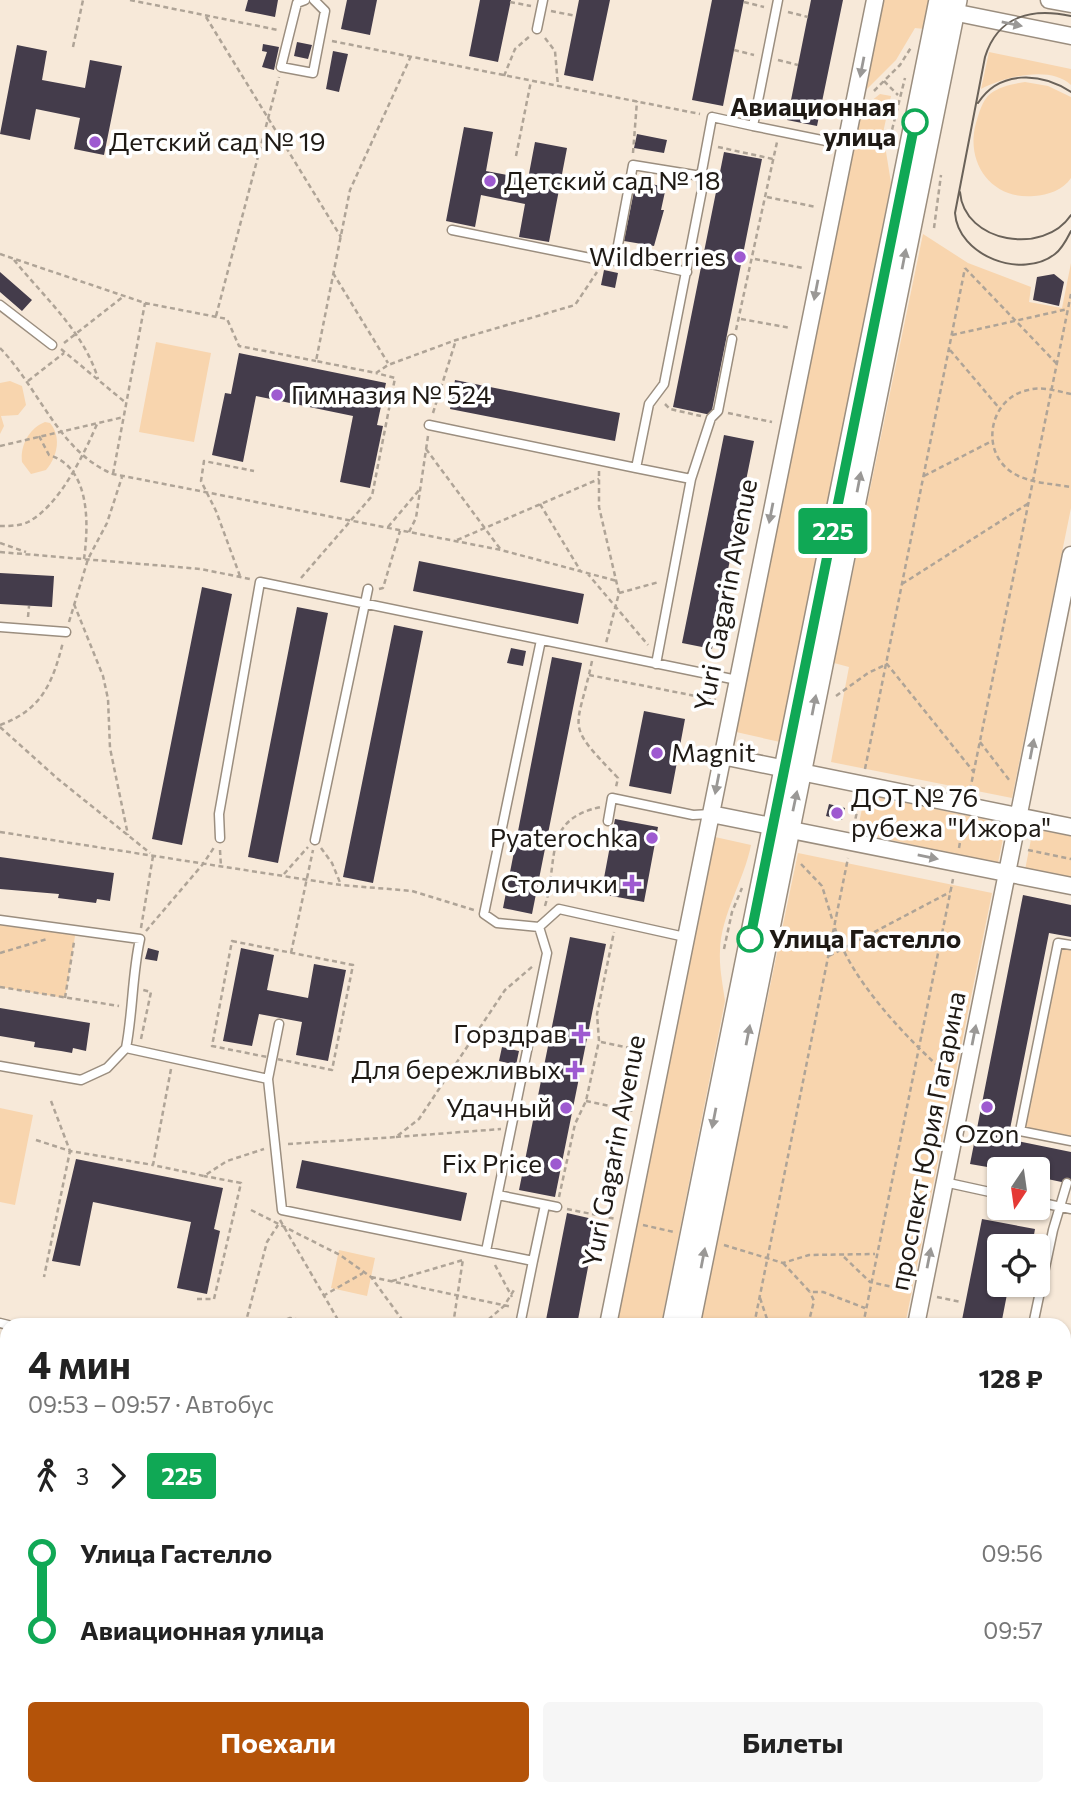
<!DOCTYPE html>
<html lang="ru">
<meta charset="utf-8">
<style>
:root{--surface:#fff;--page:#f6f6f6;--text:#222;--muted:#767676;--accent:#b45309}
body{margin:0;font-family:Commissioner,sans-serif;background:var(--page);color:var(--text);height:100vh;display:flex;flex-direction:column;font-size:26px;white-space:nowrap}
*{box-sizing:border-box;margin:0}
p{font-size:23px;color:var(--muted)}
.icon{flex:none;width:38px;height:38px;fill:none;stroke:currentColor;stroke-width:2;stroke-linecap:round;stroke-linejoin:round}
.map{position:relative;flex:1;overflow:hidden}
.panel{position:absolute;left:0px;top:1318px;width:1071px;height:478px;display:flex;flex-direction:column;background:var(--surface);border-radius:21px 21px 0 0;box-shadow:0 2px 5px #0004}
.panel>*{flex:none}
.badge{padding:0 14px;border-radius:5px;font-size:24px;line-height:46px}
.needle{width:46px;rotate:193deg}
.tools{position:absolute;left:987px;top:1157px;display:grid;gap:14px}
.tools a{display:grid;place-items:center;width:63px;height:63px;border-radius:7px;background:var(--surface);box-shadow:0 2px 5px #0004;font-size:35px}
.map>.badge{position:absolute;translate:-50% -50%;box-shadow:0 0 0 4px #fff}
.legs{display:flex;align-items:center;gap:10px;height:77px;padding:0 28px;font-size:23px}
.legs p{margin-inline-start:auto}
.summary{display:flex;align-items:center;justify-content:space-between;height:119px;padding:0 28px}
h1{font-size:38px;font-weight:700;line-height:52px}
.action{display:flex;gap:14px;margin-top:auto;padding:14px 28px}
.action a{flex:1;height:80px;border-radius:7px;background:var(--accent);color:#fff;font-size:28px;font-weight:700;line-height:80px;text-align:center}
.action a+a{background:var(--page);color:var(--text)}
ul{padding:0 28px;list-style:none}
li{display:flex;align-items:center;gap:24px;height:77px;font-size:26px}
li i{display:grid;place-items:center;width:10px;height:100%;margin:0 9px;background:currentColor}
li i::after{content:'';width:18px;height:18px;margin:-9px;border:5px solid;border-radius:50%;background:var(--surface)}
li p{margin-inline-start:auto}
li:first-child i{background:linear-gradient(#0000 50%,currentColor 0)}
li:last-child i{background:linear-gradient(currentColor 50%,#0000 0)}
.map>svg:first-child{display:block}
.green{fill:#f8d5ae}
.building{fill:#443c4b}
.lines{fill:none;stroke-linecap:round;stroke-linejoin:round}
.service-casing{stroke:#9b8e7f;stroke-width:11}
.minor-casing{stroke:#9b8e7f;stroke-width:19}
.tertiary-casing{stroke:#9b8e7f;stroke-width:23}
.secondary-casing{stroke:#9b8e7f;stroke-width:24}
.path{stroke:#afa497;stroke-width:2.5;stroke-dasharray:5 3.5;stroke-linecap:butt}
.service{stroke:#fff;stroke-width:8}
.minor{stroke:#fff;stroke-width:16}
.tertiary{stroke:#fff;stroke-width:19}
.secondary{stroke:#fff;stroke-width:21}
.tram{stroke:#6a6259;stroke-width:2}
.oneway{fill:#9a9896}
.line-1-casing{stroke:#fff;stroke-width:16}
.line-1{stroke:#10a855;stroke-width:10}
.stop-1-dot{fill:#fff;stroke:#10a855;stroke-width:3.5}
.poi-dot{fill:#9e5ad0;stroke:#fff;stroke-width:2.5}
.labels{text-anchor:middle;stroke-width:7;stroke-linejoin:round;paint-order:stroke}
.stop-label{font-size:26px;font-weight:bold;fill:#1f1a15;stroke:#fff;text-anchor:end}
.poi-label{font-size:26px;fill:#1f1a15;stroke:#fff;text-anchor:end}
.street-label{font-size:26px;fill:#1f1a15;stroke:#fff}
</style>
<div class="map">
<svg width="1071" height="1795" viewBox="0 0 1071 1795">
<rect width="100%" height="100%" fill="#f7e9d9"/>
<!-- green -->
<path class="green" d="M884,0H930L924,29L915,28L896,60L866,90Z
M989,52L1071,69V85C1050,65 1004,77 981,89Z
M1025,82L1048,86L1071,97V178C1063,190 1048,195 1034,196C991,200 965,162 976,123C979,113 982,101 990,94C1000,86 1013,84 1025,82Z
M880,94L891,96L883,133L891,183L780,742L736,732L862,108Z
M923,234L968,263L1031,287L1029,302L1062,308L1071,263V508L1012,798L831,762L849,667L834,663Z
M156,342L211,353L194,442L139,432Z
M10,381L22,386L26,405L18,415L1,416L4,426L0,434V383Z
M45,422L50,423C62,437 57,457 46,470L31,474L22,462C20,446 29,428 45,422Z
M865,794L1006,824L998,863L857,833Z
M1033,829L1071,836V879L1025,870Z
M715,837L751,845C744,881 721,914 720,951C719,968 723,985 725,1001L661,1325H617Z
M798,853L992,893L905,1325H699Z
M0,919L76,930L65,998L0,987Z
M1061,948L1071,950V1137L1025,1128Z
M0,1108L33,1115L15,1205L0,1202Z
M339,1250L375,1258L367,1296L331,1288Z
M608,1788H784L810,1794L607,1795Z
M958,1788L991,1795H872L841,1789Z"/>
<!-- building -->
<path class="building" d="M248,0H278L275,17L245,11Z
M347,0H377L370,35L341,29Z
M480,0H511L498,62L469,56Z
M579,0H610L593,81L564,75Z
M712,0H744L723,106L692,100Z
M811,0H843L817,126L787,120Z
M297,42L312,45L308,59L294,56Z
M263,44L279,47L274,70L262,67L267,52L262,51Z
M17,45L47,51L42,80L85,88L90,60L122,66L104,155L74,149L80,118L36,109L30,140L0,134Z
M333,51L348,54L339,92L326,89Z
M464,127L493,132L486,171L528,179L535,142L567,148L549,242L519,237L525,204L481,195L475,227L446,221Z
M637,134L667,140L664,153L634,148Z
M724,152L762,159L711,415L673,407Z
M636,181L666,187L661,210H664L654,246L624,241Z
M604,270L618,273L615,288L601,285Z
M0,272L32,300L22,311L0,292Z
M1054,274L1064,282L1059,306L1033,300L1037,277Z
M239,353L386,383L377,425L383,426L370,488L340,482L353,416L256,396L243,462L212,455L225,393L231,394Z
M455,380L620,413L615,441L450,409Z
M724,435L754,441L712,649L682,643Z
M419,561L584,594L578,624L413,591Z
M0,573L54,576L52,607L0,604Z
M202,587L232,594L182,845L152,839Z
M297,607L328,613L278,863L248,857Z
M394,625L423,631L373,883L343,877Z
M511,648L526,651L523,666L507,663Z
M552,657L582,663L532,914L503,908Z
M644,711L685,719L671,794L629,786Z
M829,804L845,808L842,820L826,816Z
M615,819L658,827L644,902L601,894Z
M0,857L114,873L110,901L97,899L96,903L58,898L59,894L0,889Z
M1023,895L1071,905V937L1049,933L1008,1139L1071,1152V1184L1038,1177V1169H999L970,1164Z
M570,937L606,944L555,1197L519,1190Z
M148,948L159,951L157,961L145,959Z
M241,948L274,955L267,990L308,998L314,964L346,970L328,1061L296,1055L302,1022L259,1014L252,1046L223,1041Z
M0,1008L90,1023L86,1051L73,1048L72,1053L61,1051L34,1047L35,1042L0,1036Z
M502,1047L519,1051L516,1065L499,1061Z
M76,1159L223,1188L214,1229L220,1231L207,1294L177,1288L191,1222L93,1202L80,1266L52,1261Z
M302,1160L467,1193L461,1221L296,1188Z
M567,1213L597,1220L577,1325H545Z
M982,1219L1035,1229L1032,1246H999V1284H1009L1001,1325H961Z
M1064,1459L1071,1461V1496L1064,1494Z
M1070,1507H1071V1568L1064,1567V1536Z
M6,1563H7V1619L0,1617V1592Z
M1064,1631L1071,1632V1662L1065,1691Z
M0,1738L7,1739V1773L0,1771Z
M29,1788H60L59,1795H27Z
M396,1788H434L432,1795H394Z"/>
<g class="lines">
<defs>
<path id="service" d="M305,0L297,3L281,67L313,73L325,11L314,0
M537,29L543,0
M753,126L846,145
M452,230L605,261L632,260L687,272
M615,261L633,165L701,176
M0,305L52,345
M429,425L636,468L649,404L664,384L702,190L701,176L712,117L753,126L778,0
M636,468L691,479L656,664
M691,479L711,418L718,411L732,339
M0,627L66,632
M541,640L484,914L497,923L539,927L559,909L685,937
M608,821L612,798L693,815L711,814
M220,838L219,814L260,582L737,680
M315,840L368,589
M0,920L140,939C132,975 133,1012 126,1048L268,1079L282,1210L533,1261L520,1325
M1071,945L1058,943L1020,1131L1071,1141
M0,1066L81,1080L107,1068L126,1048
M268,1079L279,1024
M944,1182L999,1194
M498,1195L557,1207
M1038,1202L1071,1209
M486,1251L547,953L539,927
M533,1261L545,1205
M0,1323L8,1325
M1033,1325L1053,1230L1067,1183
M1064,1422L1071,1387
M1064,1433L1071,1435
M8,1795L9,1788
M273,1795L275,1788
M384,1795L385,1788"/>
<path id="minor" d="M1049,0L1071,4
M943,10L1071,36
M722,756L1071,827
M711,814L1071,886
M608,1325L875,0
M916,1325L1071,555
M513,1795L515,1788
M821,1795L822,1788"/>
<path id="tertiary" d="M1064,1783L1071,1785
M1015,1788L1047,1795"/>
<path id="secondary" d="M673,1325L940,0
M689,1325L956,0
M578,1795L579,1788
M594,1795L596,1788"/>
</defs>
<!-- service casing -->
<use href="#service" class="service-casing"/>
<!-- minor casing -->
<use href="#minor" class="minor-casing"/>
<!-- tertiary casing -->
<use href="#tertiary" class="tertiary-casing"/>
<!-- secondary casing -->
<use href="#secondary" class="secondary-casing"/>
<!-- path -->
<path class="path" d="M130,0L278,30
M510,2L531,6
M744,2L764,7
M551,11L576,16
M788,12L808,17
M206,17L341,237
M545,38L555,51L558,86
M332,41L700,114
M73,47L83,0
M734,50L754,55
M411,56L350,190L316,361L376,373L388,365L456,340L575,305L597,272
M778,60L798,65
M504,76L515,49L530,36
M884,81L898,95
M874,91L900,65L912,46
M890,138L905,78
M718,147L773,159
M633,153L637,101
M516,156L531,81
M767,197L816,207
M934,228L941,175
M0,254L145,303L227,319L239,346L316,361
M755,259L803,268
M14,260C43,296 85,333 98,379
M965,268L1057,364
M333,273L388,363
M216,316L279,77
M741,319L791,328
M736,330L777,142
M952,335L1068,309
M64,343L124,296
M0,348C39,388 59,452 113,474L501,550L617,581
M61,349L126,403
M950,350L1000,409
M28,381L64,353
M1071,394C1057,391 1042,386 1028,390C989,398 979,452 1013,473C1029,483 1053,484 1071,487
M665,404L670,409L701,416
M433,413L456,340
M728,413L772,422
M39,436L49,455C90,467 89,523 84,559
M0,446L124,417
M426,449L501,550
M599,471V507L619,593L606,643
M113,474L145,303
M924,476L992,441
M540,504L580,570
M0,526C9,526 20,526 28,522C60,505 84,454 98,422
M388,527L420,489
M409,532L416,518L428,436
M457,540L599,479
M0,543L26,552
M0,552L201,569L250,579
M587,573L648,645
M240,576L216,511L201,481L204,461L254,471
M301,578L372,496L395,378L376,373
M902,584L1029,503
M379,589L383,588L400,531
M619,593L659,582
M74,604L103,676L108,699L110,748L128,835
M28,617L29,606
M69,622L88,559L107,523L122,477
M592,661C577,733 563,721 618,778L616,787
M589,675L716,700
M836,696L868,673L887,664L973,771
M0,725C42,710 53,682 63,642
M0,727L58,779L150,853
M980,742L1010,781
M865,769L965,268
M970,790L1071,294
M854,827L859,800
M0,832L341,885L412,891L474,910
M321,848L332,863L341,885
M959,848L964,820
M220,850L221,867
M1028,850L1071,859
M801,864L822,886L833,922
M284,874L308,847
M545,906C559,859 542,819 601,807
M141,928L153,856
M835,928C849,979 909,1041 949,1076
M146,931L203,864L215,846
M232,941L353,965L332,1070L212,1046Z
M724,949L732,912L742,888
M0,953L47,939
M291,953L313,850
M829,956L950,892
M0,987L119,1006
M65,998L74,942
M141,1039L151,992L143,990
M601,1042L645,1051
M171,1069L153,1165L204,1176L227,1161L264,1149
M51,1101L70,1151L153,1165
M586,1101L633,1111
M396,1137L501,1129
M36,1140L70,1151L44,1277
M288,1144L396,1137L419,1119L505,990L533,966
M559,1197L575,1124L586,1101L599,1041L597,1014L614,932
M567,1209L616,1219
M251,1210L340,1255L371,1277L406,1325
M280,1220L341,1325
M643,1225L674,1232
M724,1245L783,1263L809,1255L875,1254
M844,1257L870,1282L906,1290
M783,1263L810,1292H823L865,1308
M495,1265L512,1297
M371,1277L512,1307
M392,1281L463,1260
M323,1296L363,1273
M937,1297L961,1302
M760,1298L769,1325
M197,1299H214L241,1183L204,1176
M245,1325L267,1242L278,1225
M271,1325L290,1318L327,1325
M453,1325L463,1259
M482,1325L504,1306L514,1290
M754,1325L848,858
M808,1325L814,1301L810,1292
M863,1325L953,879
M0,1344L7,1346
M0,1355L2,1344
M1064,1597L1071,1599
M0,1632L7,1633
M0,1702L7,1704
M446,1788L448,1795
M159,1793L164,1788
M63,1795L64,1788
M662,1795L664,1788
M769,1795L770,1788"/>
<!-- service -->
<use href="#service" class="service"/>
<!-- minor -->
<use href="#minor" class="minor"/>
<!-- tertiary -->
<use href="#tertiary" class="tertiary"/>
<!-- secondary -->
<use href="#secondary" class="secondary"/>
<!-- tram -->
<path class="tram" d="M1071,16C1033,8 998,15 985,57L955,213C958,256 1022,280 1055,254C1062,249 1067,239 1071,231
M978,103C999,70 1041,72 1071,92
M960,192C964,243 1044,256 1071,215"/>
</g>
<!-- one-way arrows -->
<defs><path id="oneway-solid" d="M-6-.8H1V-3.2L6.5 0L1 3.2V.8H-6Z" transform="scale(1.75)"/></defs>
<g class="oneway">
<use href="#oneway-solid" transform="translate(1012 24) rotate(11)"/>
<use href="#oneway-solid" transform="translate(862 67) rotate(101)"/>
<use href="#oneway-solid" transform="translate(904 259) rotate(-79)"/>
<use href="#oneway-solid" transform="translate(816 290) rotate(101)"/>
<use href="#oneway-solid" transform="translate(859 482) rotate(-79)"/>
<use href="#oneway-solid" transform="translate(771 513) rotate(101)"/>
<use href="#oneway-solid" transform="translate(814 705) rotate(-79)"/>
<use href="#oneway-solid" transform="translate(1032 749) rotate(-79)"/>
<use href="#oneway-solid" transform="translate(717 784) rotate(101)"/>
<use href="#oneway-solid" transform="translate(795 801) rotate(-78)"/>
<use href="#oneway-solid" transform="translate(928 857) rotate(11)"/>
<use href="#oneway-solid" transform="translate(748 1035) rotate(-79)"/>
<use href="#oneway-solid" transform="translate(974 1035) rotate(-79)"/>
<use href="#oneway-solid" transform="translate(714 1118) rotate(101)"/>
<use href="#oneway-solid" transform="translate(703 1258) rotate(-79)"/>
<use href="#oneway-solid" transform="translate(929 1258) rotate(-79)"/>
</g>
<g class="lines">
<defs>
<path id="line-1" d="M750,939L915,122"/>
</defs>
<!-- line-1 casing -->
<use href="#line-1" class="line-1-casing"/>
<!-- line-1 -->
<use href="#line-1" class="line-1"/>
</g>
<!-- markers -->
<g class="stop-1-dot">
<circle cx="915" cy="122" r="12"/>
<circle cx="750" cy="939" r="12"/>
</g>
<g class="poi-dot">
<circle cx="95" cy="142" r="7"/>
<circle cx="490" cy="181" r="7"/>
<circle cx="740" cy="257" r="7"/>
<circle cx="277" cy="395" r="7"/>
<circle cx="657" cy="753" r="7"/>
<circle cx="837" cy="813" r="7"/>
<circle cx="652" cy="838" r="7"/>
<path d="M628.5 873.5h7v7h7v7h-7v7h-7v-7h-7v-7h7z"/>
<path d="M577.5 1023.5h7v7h7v7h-7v7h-7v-7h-7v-7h7z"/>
<path d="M571.5 1059.5h7v7h7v7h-7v7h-7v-7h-7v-7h7z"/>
<circle cx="987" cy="1107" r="7"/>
<circle cx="566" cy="1108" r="7"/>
<circle cx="556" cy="1164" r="7"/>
</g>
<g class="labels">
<!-- stop labels -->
<g class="stop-label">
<text x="896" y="116">Авиационная<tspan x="896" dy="30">улица</tspan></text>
<text x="769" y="948" text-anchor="start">Улица Гастелло</text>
</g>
<!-- poi labels -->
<g class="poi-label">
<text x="109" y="151" text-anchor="start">Детский сад № 19</text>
<text x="504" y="190" text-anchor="start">Детский сад № 18</text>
<text x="726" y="266">Wildberries</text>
<text x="291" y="404" text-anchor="start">Гимназия № 524</text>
<text x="671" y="762" text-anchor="start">Magnit</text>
<text x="851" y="807" text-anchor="start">ДОТ № 76<tspan x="851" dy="30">рубежа "Ижора"</tspan></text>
<text x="638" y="847">Pyaterochka</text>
<text x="618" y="893">Столички</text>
<text x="567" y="1043">Горздрав</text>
<text x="561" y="1079">Для бережливых</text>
<text x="552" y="1117">Удачный</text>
<text x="987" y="1143" text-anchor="middle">Ozon</text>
<text x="542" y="1173">Fix Price</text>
</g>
<!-- street labels -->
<g class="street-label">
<text transform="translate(726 595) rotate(-79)" y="9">Yuri Gagarin Avenue</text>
<text transform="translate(928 1141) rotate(-79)" y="9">проспект Юрия Гагарина</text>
<text transform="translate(614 1151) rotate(-79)" y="9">Yuri Gagarin Avenue</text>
</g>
</g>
</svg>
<div class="tools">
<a><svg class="needle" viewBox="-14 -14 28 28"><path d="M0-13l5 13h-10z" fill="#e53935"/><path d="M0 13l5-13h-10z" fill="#767676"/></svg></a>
<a><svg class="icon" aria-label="locate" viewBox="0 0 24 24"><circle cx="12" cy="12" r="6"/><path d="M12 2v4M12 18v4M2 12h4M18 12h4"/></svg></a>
</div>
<b class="badge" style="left:833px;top:531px;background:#10a855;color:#fff">225</b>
<section class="panel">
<div class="summary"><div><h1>4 мин</h1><p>09:53 – 09:57 · Автобус</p></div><b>128 ₽</b></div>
<div class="legs"><svg class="icon" aria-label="walk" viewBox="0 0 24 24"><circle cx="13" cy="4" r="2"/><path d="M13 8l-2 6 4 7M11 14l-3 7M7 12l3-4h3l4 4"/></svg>3<svg class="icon" aria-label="forward" viewBox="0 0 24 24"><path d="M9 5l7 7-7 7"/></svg><b class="badge" style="background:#10a855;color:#fff">225</b></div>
<ul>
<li><i style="color:#10a855"></i><b>Улица Гастелло</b><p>09:56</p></li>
<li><i style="color:#10a855"></i><b>Авиационная улица</b><p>09:57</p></li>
</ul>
<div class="action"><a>Поехали</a><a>Билеты</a></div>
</section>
</div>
